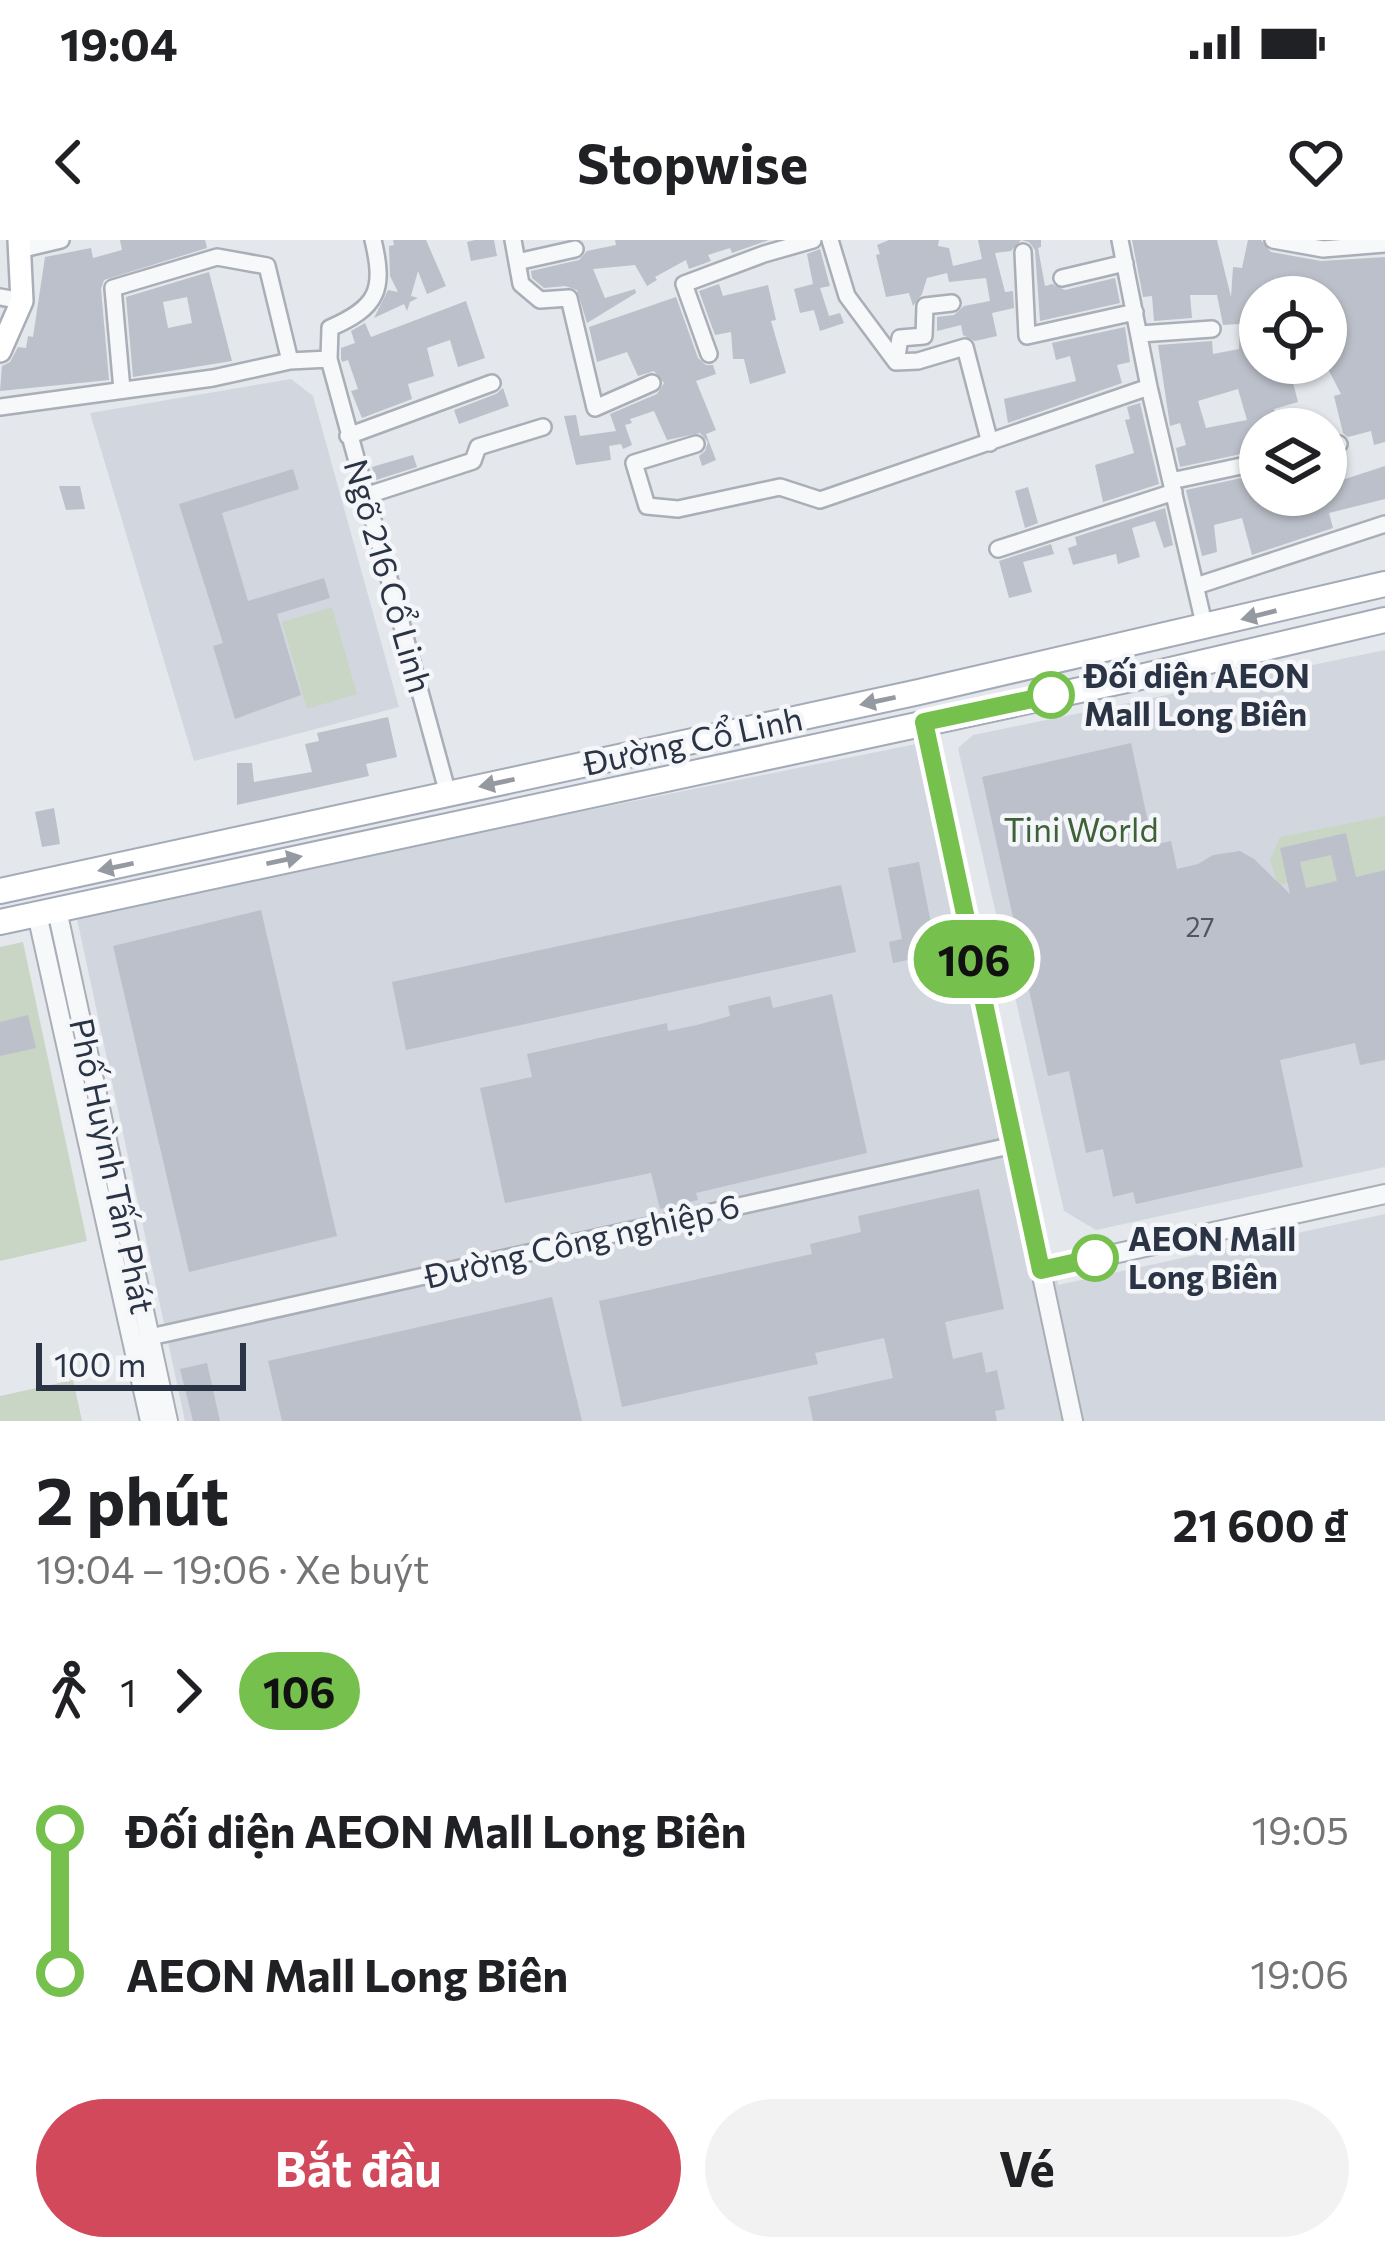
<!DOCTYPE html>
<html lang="vi">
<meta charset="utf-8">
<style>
:root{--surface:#fff;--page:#f2f2f2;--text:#202124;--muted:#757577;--accent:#d1495b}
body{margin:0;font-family:Commissioner,sans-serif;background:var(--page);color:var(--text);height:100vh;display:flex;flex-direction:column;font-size:45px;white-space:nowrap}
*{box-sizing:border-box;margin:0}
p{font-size:39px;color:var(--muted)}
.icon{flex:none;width:66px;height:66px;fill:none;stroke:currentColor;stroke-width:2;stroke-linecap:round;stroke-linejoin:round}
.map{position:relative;height:1181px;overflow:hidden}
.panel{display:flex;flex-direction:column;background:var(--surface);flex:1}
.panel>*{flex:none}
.badge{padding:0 24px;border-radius:39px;font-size:42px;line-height:78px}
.tools{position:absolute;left:1239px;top:36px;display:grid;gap:24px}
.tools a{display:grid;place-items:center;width:108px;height:108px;border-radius:50%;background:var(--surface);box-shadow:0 3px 9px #0004;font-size:60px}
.scale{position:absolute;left:36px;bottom:30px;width:210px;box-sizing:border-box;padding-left:12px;border:6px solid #2b3445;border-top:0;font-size:33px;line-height:42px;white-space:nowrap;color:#2b3445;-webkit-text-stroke:9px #f4f6f9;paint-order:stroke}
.map>.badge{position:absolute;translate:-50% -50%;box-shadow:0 0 0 6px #fff}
.legs{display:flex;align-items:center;gap:18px;height:132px;padding:0 36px;font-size:39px}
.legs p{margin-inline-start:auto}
.head{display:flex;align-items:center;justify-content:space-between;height:204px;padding:0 36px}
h1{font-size:66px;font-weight:700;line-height:90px}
.primary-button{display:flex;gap:24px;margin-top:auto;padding:24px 36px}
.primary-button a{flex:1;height:138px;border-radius:72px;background:var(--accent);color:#fff;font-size:48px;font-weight:700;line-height:138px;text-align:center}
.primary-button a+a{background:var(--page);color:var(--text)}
ul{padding:0 36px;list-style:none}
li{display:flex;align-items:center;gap:42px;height:144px;font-size:45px}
li i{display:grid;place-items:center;width:18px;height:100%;margin:0 15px;background:currentColor}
li i::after{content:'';width:30px;height:30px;margin:-15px;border:9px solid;border-radius:50%;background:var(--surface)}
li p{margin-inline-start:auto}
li:first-child i{background:linear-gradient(#0000 50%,currentColor 0)}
li:last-child i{background:linear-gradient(currentColor 50%,#0000 0)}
.status{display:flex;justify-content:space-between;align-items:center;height:84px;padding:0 60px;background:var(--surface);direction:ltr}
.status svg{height:33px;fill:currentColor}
header{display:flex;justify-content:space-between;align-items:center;height:156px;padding:0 36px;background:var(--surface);font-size:54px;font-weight:700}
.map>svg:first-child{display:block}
.built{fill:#d2d6de}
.green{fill:#c9d6c5}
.building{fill:#bbc0ca;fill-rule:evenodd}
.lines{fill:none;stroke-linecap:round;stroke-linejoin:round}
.minor-casing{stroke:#a9aeb7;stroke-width:20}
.tertiary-casing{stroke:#a9aeb7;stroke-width:22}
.secondary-casing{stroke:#a9aeb7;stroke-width:26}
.primary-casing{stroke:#a3abb8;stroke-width:28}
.minor{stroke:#f7f8fa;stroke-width:15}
.tertiary{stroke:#f7f8fa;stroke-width:18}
.secondary{stroke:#fff;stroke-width:21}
.primary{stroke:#fff;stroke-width:24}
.oneway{fill:#959aa2}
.line-1-casing{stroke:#fff;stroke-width:27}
.line-1{stroke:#76c04d;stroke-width:18}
.stop-1-dot{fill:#fff;stroke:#76c04d;stroke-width:6}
.labels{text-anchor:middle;stroke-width:9;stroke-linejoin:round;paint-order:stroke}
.number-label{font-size:27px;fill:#4f5766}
.street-label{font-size:33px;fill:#2b3445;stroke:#f4f6f9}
.stop-label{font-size:33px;font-weight:bold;fill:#2b3445;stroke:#f4f6f9;text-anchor:start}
.park-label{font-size:33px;fill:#3f6138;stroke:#f4f6f9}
</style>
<div class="status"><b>19:04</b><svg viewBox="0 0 49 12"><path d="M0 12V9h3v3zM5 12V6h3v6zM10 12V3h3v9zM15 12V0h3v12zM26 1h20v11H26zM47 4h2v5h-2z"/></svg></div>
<header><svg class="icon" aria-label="back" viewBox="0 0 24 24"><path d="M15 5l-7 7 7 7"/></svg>Stopwise<svg class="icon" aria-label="heart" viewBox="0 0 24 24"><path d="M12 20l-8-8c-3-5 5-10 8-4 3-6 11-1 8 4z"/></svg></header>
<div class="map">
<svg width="1385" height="1181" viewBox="0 0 1385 1181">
<rect width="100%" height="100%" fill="#e4e7ec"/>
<!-- built -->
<path class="built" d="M291,139L313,156L399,467L194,521L90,173Z
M1385,410V927L1096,990L1064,971L958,508L973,495Z
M941,499L1058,1045L1385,974V1181H185L77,679L387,611Z"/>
<!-- green -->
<path class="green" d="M332,367L357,454L307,469L282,382Z
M1385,576V630L1306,648L1304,639L1278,645L1270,620L1280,597Z
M23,702L87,1001L0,1021V707Z
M73,1140L82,1181H0V1156Z"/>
<!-- building -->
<path class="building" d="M120,0H205L207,8L104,40L101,49L109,140L0,151L2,126L10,122L18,107L26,108L28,96L33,97L45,17L91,8L93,18L122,10Z
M393,0H426L446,46L427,54L418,31L411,56L418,58L410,62L407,71L404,64L374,78L388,50L398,52L390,36L389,6L394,5Z
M475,0H494L497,16L471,21L467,2Z
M615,0H769L732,13L730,8L708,15L711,21L689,29L686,20L655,37L657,40L647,46L635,25L593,29L605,58L635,49L636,53L587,83L577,50L565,46L544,48L532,38L531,31L579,20L587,11L616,5Z
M889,0H939L938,6L949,8L953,26L982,19L978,0H1041V7L1038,8L1045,46L1052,44L1065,50L1115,38L1120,63L1040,81L1035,10L1029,2L1021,0L1011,11L995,13L1005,52L1013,51L1014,68L992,73L997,96L975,101L963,95L961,85L937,91V77L954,75L964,66L990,61L986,38L949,42L947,33L927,38L922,54L913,66L909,53L886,57L876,15L880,14L877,5Z
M1132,0H1217L1231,57L1233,27L1242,28L1248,0H1261L1271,12L1321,21L1385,17V202L1374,205L1371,191L1348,197L1343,193L1334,156L1341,154L1326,125L1324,48L1291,43L1289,54L1263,49L1260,123L1264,134L1289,127L1298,162L1274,169L1280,189H1260V210L1180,227L1176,208L1186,205L1180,183L1170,186L1158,105L1212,101L1213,114L1239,109L1240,84L1223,85L1217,55H1190L1192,78L1154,81L1152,56L1143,57ZM1238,149L1247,180L1206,188L1198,161Z
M820,9L830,46L820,48L829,76L840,73L844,83L820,91L814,70L800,73L794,49L813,44L807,14Z
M209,32L232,121L133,137L126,57ZM187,57L192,83L168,88L163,62Z
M719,44L723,56L768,45L776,80L771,81L786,133L750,144L744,119H733L731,92L715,95L699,51Z
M676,57L698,118L706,125H713L716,134L696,141L716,190L706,194L716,220L702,226L699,216L705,211L708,202L700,193L667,200L654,171L630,179L632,183L625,185L632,205L623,209L621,204L609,206L611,220L576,225L564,176L576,175L580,196L616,191L610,174L657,154L664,143L654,131L638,136L627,112L597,122L589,87Z
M466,61L485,118L458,127L450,100L427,108L434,136L408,144L412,159L362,178L351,151L358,149L348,120L342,122L341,118V108L355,103L351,91L365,83L371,97Z
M1125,87L1130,122L1117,125L1122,143L1008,183L1004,159L1076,141L1070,116L1056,120L1052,103Z
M503,148L509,166L459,184L454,170L496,154Z
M1140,163L1159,244L1103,262L1095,225L1134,213L1125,180L1130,179L1127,167Z
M413,215L417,227L376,240L372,227Z
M1326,220H1330L1336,242L1385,226V259L1329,273L1333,288L1252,315L1242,278L1214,285L1217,312L1202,316L1186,250L1260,234V257L1326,255Z
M293,229L299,249L222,273L248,361L324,338L330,358L277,374L301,455L235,479L213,406L223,403L179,264Z
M59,246H80L85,269L66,270Z
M1028,247L1038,283L1025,288L1015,251Z
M1165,268L1173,305L1164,308L1155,281L1132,288L1140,317L1118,324L1116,314L1073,325L1068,308L1077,305L1075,297Z
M1051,304L1054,314L1023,322L1032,352L1009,358L999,321Z
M388,477L397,517L366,524L369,536L237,565V523H252L254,542L312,532L305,504L319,501L317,493Z
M1131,503L1153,605L1171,601L1177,629L1198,624L1213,615L1240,611L1254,619L1290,654L1280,608L1346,593L1356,637L1385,630V820L1360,825L1355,803L1280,820L1303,927L1136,964L1133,952L1113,957L1103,909L1086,913L1069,831L1048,836L982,537ZM1331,615L1337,641L1306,648L1300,622Z
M54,568L60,604L42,607L35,572Z
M919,622L937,714L893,723L889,702L902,699L888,628Z
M841,645L856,712L406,810L392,742Z
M261,670L337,996L189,1032L113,706Z
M832,754L867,913L696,953L698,960L660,969L651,933L505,963L480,848L532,837L527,814L667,783L668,791L697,785L730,776L728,766L770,756L773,768Z
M28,775L36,808L0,816V782Z
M979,949L1004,1069L945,1082L953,1119L982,1112L986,1133L997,1130L1005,1169L995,1171L997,1181H813L808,1157L893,1138L884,1098L815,1113L818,1124L622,1167L599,1061L812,1014L810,1004L861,992L858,976Z
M552,1057L582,1181H282L268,1121Z
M207,1123L220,1181H193L180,1129Z"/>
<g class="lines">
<defs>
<path id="minor" d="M373,0C385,50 378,67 330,88L329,119L448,554
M513,0L521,44L540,60L569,58L595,168L652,143
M830,0L847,56L896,122L918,121L965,107L990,203
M1120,0L1149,147L1205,388
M1273,0L1323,9L1385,4
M19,10L61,0
M1023,12L1027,96L1135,72
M517,22L575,9
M1062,38L1125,23
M0,57L22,61
M1140,94L1212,89
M709,114L684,44L764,14L813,0
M896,122L900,98L924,96L925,66L952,63
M122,150L113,48L217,17L267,26L290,121
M0,167L213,138L290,121L329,119
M348,196L492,143
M696,204L634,223L647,266L678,269L780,247L820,260L1149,147
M1326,207L1339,204
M1171,241L1260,222
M365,256L473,221L478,207L543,187
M998,309L1174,252
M1196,346L1385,284
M150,1097L1014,905"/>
<path id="tertiary" d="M924,482L1073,1181
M57,670L168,1181
M37,674L150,1181
M1041,1030L1385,954"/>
<path id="secondary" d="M0,111L22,61L19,0"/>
<path id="primary" d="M0,651L919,452L1385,344
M0,682L1136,438L1385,380"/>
</defs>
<!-- minor casing -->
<use href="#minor" class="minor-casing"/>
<!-- tertiary casing -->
<use href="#tertiary" class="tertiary-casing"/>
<!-- secondary casing -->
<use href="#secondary" class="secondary-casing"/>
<!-- primary casing -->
<use href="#primary" class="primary-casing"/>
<!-- minor -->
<use href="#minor" class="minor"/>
<!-- tertiary -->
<use href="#tertiary" class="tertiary"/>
<!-- secondary -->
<use href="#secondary" class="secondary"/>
<!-- primary -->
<use href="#primary" class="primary"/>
</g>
<!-- one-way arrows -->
<defs><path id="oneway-solid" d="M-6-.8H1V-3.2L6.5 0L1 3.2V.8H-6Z" transform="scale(3)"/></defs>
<g class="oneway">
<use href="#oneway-solid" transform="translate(1259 375) rotate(166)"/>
<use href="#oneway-solid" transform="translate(878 461) rotate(168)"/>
<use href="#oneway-solid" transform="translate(497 543) rotate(168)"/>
<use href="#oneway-solid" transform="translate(284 620) rotate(-12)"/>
<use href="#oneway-solid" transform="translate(116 627) rotate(168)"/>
</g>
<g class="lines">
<defs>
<path id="line-1" d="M1051,455L924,482L1041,1030L1095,1018"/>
</defs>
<!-- line-1 casing -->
<use href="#line-1" class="line-1-casing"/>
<!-- line-1 -->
<use href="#line-1" class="line-1"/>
</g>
<!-- markers -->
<g class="stop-1-dot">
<circle cx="1051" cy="455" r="21"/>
<circle cx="1095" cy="1018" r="21"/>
</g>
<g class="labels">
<!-- number labels -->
<g class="number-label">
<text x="1200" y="697">27</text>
</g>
<!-- street labels -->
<g class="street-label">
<text transform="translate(388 336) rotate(74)" y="12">Ngõ 216 Cổ Linh</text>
<text transform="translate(693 501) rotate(-12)" y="12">Đường Cổ Linh</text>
<text transform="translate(112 926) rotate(78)" y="12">Phố Huỳnh Tấn Phát</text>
<text transform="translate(582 1001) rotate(-13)" y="12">Đường Công nghiệp 6</text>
</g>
<!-- stop labels -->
<g class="stop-label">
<text x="1084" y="448">Đối diện AEON<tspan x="1084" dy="38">Mall Long Biên</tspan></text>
<text x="1128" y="1011">AEON Mall<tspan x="1128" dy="38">Long Biên</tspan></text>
</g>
<!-- park labels -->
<g class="park-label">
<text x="1081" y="602">Tini World</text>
</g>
</g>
</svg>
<div class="tools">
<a><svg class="icon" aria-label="locate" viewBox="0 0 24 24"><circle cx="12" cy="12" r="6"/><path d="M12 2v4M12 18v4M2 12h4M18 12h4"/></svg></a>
<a><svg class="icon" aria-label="layers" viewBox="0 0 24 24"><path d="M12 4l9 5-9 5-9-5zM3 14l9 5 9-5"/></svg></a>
</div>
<div class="scale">100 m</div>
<b class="badge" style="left:974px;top:719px;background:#76c04d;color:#111">106</b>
</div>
<section class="panel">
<div class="head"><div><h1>2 phút</h1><p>19:04 – 19:06 · Xe buýt</p></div><b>21 600 ₫</b></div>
<div class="legs"><svg class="icon" aria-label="walk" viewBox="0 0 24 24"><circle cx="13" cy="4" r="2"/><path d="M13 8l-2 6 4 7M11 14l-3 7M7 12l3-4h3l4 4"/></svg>1<svg class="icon" aria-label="forward" viewBox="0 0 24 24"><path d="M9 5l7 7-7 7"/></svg><b class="badge" style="background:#76c04d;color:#111">106</b></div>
<ul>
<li><i style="color:#76c04d"></i><b>Đối diện AEON Mall Long Biên</b><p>19:05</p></li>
<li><i style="color:#76c04d"></i><b>AEON Mall Long Biên</b><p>19:06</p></li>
</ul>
<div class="primary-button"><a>Bắt đầu</a><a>Vé</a></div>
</section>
